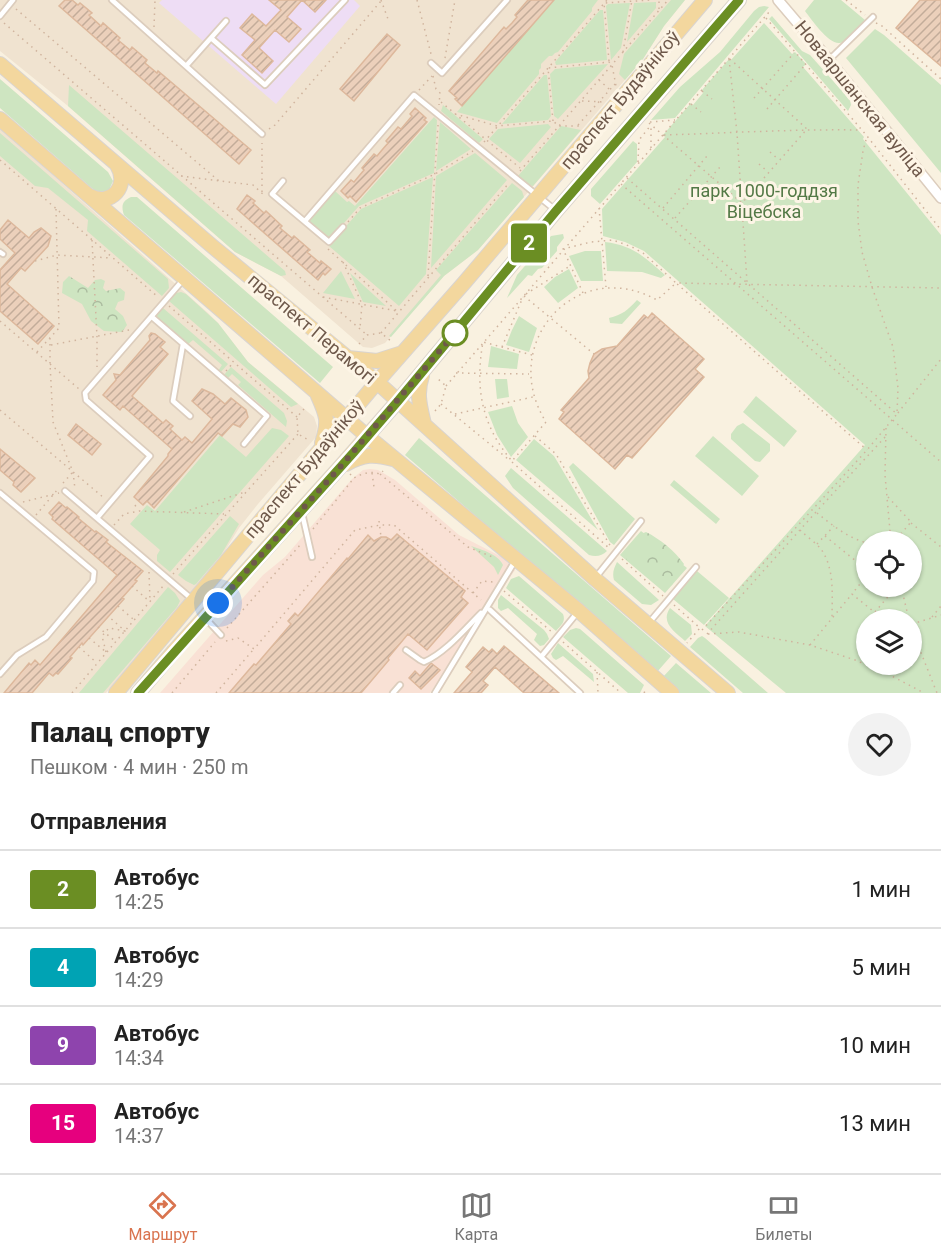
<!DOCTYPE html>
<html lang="ru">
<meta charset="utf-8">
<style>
:root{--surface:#fff;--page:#f2f2f2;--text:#222;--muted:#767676;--line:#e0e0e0;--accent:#d9744f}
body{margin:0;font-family:Roboto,sans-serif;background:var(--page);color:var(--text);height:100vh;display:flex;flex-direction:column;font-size:22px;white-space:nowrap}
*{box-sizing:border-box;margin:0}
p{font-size:20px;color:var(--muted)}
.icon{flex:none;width:33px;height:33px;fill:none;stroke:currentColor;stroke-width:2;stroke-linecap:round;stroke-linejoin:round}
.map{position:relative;height:693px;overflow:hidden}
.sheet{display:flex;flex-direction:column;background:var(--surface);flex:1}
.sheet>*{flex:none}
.badge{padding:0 12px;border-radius:4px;font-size:21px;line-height:39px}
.buttons{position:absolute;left:856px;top:531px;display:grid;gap:12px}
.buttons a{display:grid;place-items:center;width:66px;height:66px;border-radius:50%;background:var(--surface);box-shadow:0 2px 4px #0004;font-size:30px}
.you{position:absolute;width:30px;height:30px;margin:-15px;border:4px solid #fff;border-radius:50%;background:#1a73e8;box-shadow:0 0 0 9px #1a73e833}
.map>.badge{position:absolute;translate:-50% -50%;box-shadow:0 0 0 3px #fff}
h2{padding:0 30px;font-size:22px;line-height:54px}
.round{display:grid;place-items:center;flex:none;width:63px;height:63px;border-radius:32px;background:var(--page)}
.summary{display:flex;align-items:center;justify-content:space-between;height:102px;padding:0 30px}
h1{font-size:28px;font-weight:800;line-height:45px}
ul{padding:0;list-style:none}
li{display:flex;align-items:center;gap:18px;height:78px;padding:0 30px;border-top:2px solid var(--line)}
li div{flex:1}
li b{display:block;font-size:22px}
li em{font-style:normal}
li .badge{min-width:66px;font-weight:700;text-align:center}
.tab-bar{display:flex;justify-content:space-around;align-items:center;height:84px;border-top:2px solid var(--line);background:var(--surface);font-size:16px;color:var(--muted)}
.tab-bar a{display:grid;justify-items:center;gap:3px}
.tab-bar .on{color:var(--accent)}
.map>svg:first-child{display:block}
.residential{fill:#f0e3d0}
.commercial{fill:#f9e1d5}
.education{fill:#eeddf5}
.green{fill:#cee5c1;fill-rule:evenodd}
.forest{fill:url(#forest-crowns)}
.building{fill:url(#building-hatch);stroke:#ddb89c;stroke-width:1.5}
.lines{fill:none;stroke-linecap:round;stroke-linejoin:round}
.lane-casing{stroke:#dccdbd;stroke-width:8}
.street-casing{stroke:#dccdbd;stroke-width:12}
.primary-casing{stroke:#d9d4d0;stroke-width:16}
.path{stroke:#d0b49e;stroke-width:1.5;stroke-dasharray:1.5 4.5;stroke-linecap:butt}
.lane{stroke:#fff;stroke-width:4.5}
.street{stroke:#fff;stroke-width:9}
.primary{stroke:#f3d79e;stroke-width:14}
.line-casing{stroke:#fff;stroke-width:14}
.line{stroke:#6b8e23;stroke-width:9}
.walk{stroke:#6e584a;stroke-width:6;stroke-dasharray:0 10.8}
.stop-dot{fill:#fff;stroke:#6b8e23;stroke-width:3}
.labels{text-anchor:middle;stroke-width:6;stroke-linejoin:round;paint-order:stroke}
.street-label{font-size:18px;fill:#6e584a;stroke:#fdf5e6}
.park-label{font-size:18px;fill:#537946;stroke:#fdf5e6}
</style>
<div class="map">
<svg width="941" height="693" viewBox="0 0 941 693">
<defs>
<pattern id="forest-crowns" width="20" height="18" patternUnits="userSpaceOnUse" patternTransform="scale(1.5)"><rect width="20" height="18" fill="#cee5c1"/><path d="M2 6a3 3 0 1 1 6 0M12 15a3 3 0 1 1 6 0" fill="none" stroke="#abbc9f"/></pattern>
<pattern id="building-hatch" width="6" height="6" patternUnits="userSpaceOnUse" patternTransform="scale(1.5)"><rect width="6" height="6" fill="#ecd0bb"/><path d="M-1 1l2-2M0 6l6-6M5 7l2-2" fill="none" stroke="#c3ac9a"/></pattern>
</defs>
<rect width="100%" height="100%" fill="#f9f1e0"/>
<!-- residential -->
<path class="residential" d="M0,0H685L664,26L643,59L478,250L444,276L385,343L372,348L363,347L356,341L281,276L235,252L68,106L0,51Z
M0,128L208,313L218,323L248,362L314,417L317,426L316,437L258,504L239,528L220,559L106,693H0Z"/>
<!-- commercial -->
<path class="commercial" d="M370,469L378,470L395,480L459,535L502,557L515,570L430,693H160L263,575L285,557L352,479L363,470Z"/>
<!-- education -->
<path class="education" d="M162,0H354L360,6L276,104L159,3Z"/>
<!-- green -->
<path class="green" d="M554,0H598L592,8V11L558,52L555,53L552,56H549L541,64V68L539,70V74L497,123L457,112Z
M671,0H685L664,26L643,59L625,80L619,74L624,54Z
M814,0H841L865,20C858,27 850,41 840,43C829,45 811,19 805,11Z
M656,2V8L627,42L634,3Z
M630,3L621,48L611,60L606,6L608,4Z
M764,6L769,7L675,118L651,120L680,87L720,52L754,11L759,7Z
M600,10H603L607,60L556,65L555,62Z
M772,16L802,51L810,55L850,100L851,105L848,111L769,19Z
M764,23L792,54L795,52L806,64L803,67L864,137L863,139L941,235V693H786L705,626L865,445L644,251L625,242L603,236L602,209L665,137L663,135L691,103L693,105L703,93L702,90L729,59L731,60ZM867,542H912V586H867ZM867,620H912V664H867Z
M875,29L884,35L941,85V173L846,58Z
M608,64L558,119L554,116L550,74L555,69Z
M544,75H547L551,116L548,120L502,124Z
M0,79L108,172L113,181L109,190L103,193L94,190L0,108Z
M69,85L285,271L286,275L281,276L235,252L68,106Z
M443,105L483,139L479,143L441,111Z
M434,117L437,120L434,173L359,206L329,240L307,222L335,191L347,202L349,201L355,206Z
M440,122L471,149L436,171Z
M548,124L551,127L520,163L489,139L498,129Z
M561,126L581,130L533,186L528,185L518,176Z
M0,133L168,279L169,288L162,296L87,231L88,220L48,188L35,186L0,156Z
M633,141L637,144V162L600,204L591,196V189Z
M475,153L507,180L431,268L436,176Z
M433,177L426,274L399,306L329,246L361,209Z
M512,183L522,191L524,197L478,250L444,276L391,337L389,336L441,275L436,270Z
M131,197H137L333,367L320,383L124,215C121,206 122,201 131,197Z
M563,234L564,238L557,247V251L542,268L538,269L532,276L528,275L507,298L517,275L551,236Z
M605,242C632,245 645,257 665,275L661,278L642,272L607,271Z
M585,251H601L603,281H581L569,256Z
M569,269L578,288L558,303L544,287L555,277Z
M341,271L355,299L323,293Z
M350,273L386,306L363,302Z
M181,292L186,294L218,323L248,362L298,404L291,407L169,301L176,293Z
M637,300L641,303L622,324L610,323L609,318C622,315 628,310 637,300Z
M163,308L228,364L220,373L218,371L222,365L193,340L187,345L157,318V315Z
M519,316L537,328L529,352L506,345L512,330Z
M491,346L519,354L517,369L488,367Z
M231,367L284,413L287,421L286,427L238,385L241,382L232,374L227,379L223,376Z
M495,379H507L509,397L497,399Z
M756,396L797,431L784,447L743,412Z
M512,406L518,423L528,437L511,457L497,435L488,412Z
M743,423L770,444V451L760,462L755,461L731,439V434L737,426Z
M272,428L281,430L289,436L170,572L157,561V555L160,550L130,524L147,505L155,511L220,435L246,457Z
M713,436L759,476L742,496L695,456Z
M419,438L671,656L657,672L405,455Z
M534,439L554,456L598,530L516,460Z
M573,463L635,519L614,545L610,542L569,467Z
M511,468L607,551C602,556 596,557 589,555L513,488L505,476Z
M674,480L720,519L716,524L670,485Z
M230,516L239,524L221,555L196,584L194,585L186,581L178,575Z
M641,531L687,568L665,593L620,555Z
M471,546C482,550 498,554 503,565L498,575L494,567Z
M617,562L659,600L651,605L642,604L614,580C612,573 614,568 617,562Z
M697,571L729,598L704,625L673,599Z
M519,576L563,614C566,622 561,625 556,631L506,588L511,579Z
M168,587L175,593L180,601L177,607L103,693H79Z
M501,595L544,630L547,634L549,639L544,645L540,646L534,640L537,634L508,608L501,611L498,608V600Z
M670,608L691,625L692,634L685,641C675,632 660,623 670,608Z
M576,628L580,629L644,685L640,693H628L563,637L570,630Z
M702,636L705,638L768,693H743L690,647L698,638Z
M558,643L593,674L594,682L563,656L556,660L553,658L551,654Z
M676,663L711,693H679L662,678Z"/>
<!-- forest -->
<path class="forest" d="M69,276L88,288L95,280L101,279L105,281L103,288L106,291L120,288L125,292L124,300L118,302L115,309L123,316L127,325L122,332L104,331L91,321L82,304L62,293L63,282Z
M646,532C660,539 675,551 684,564L672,585L666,587L654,582L626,559L627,556C637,556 640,564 647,569L650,567L641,556L644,553L651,555L653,553C653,546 646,543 640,540L641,534Z"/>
<!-- building -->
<path class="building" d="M65,0H72L78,5L80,3L92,13L89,15L101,26L103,23L120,38L118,40L130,50L132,47L147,60L145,63L157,73L158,71L251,150L239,164L59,6Z
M269,0H326L315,12L302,0L287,17L301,29L289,42L275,30L259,48L273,61L262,73L242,55L255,40L240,28L252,14L266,26L281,10Z
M528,0H554L462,106L455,99L457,98L449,91L504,27L506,29L512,23L517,17L515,15Z
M920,0H941V66L896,28Z
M387,34L400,45L354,101L340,89Z
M415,108L426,118L424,120L427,122L356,202L350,196L348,198L341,191L351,180L354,182L364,170L362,168L374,154L377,156L382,150L388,143L386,141L398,127L401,129L412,116L410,114Z
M247,195L255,201L253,203L264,213L266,211L282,226L280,228L292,238L294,236L310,250L307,252L320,263L321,261L331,269L325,275L323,273L318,280L237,209Z
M8,220L29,238L34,232L41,228L51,236L48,246L25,271L21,268L7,284L54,326L38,344L0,311V270L15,253L0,239V230Z
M652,313L704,359L695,369L704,377L632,458L627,455L615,469L559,419L564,412L561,410L589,378L588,371L590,363L594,354L602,349L617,346L644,315L648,318Z
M151,333L155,334L165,342L160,347L168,354L132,396L163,423L166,420L173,426L170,429L182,440L185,437L192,443L212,419L192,401L202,389L213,394L225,404L231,398L246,410L248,417L240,427L233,424L222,436L218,433L154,508L147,501L143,505L134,497L168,456V454L172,449L123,406L120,410L103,395L116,380L114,374L120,375L150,340L149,336Z
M76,424L101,444L92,455L68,435Z
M0,449L35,478L21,492L13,485L14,482L0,470Z
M59,502L66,508L67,507L79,517L78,518L95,532L96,531L108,540L106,542L143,571L135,580L137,581L122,598L124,599L83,645L82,643L70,657L72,658L58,674L56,673L53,676L49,673L32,693H4L29,663L31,665L35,660L40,665L117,575L52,519L53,517L49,513Z
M397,534L465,591L461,597L468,603L427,650L408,634L388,658L389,660L361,693H229L254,664L256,665L291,624L288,621L295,613L298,616L347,558L348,559L368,535L374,541L381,537H386L391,540Z
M504,646L510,651L559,693H524L495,667L483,681L488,685L481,693H454L472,672L466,667L483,647L489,652L492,649L497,654Z
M431,663L440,670L421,689L409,678L415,671L420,676Z"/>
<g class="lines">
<defs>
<path id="lane" d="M112,0L262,134
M0,16L13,0
M211,38L265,85L345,0
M829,60L873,17
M431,63L442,73L507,0
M186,66L226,21
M283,181L272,194L329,242L343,227
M305,221L414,95L554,209
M0,252L3,254
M152,317L267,416L244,444
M183,344L173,401L190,416
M65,491L193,600
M0,493L94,572L93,581L46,637L17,655L0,674
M302,513L312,557
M97,518L150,456L86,400L85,393L183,280
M596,577L641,521
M490,610L580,693
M207,620L221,635
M648,624L696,567
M406,650L420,660L424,662C445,653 465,629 481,613
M541,657L577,613
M393,693L400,685
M435,693L515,561"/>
<path id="street" d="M778,0L829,60L941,198"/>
<path id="primary" d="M0,64L212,246L377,382L595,579L728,693
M0,119L367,436L579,611L672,693
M90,196C111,207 130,186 117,165
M348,358L377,361L402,353
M422,376C416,394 420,406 424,424
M318,396C327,416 329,421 322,443
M346,464C364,454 374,454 393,459
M116,693L377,382L464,283L705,0
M138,693L174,651L341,466L398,401L556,211L739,0"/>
</defs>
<!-- lane casing -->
<use href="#lane" class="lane-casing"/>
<!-- street casing -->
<use href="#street" class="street-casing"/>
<!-- primary casing -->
<use href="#primary" class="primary-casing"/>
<!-- path -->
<path class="path" d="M381,0L388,19
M417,0L431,54
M846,0L865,15
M16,9L219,181
M659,9V0
M766,18L867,136L941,230
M4,23L367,335
M876,23L882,26L941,79
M154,27L155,0
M623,52L632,0
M445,58L455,0
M729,59L737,133L747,282
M609,61L604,3L651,0
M433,76L436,89L440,93L439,105
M599,80L609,89
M419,90L432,76
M702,91L712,99
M754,98L794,53
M582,101L604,102
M441,102L520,168
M691,104L701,112
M767,109L805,65
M455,114L497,126L553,121L559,126H583
M553,121L548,68L609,62L612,65L616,86
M650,122L675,120
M649,123L742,203L807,129L730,59
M578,125L615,84
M269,129L275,125L381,1
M664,135C729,133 794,129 860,130
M484,142L607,0
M651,148V126
M770,152L778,159
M0,160L158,297
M638,162L639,140L651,125
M759,164L767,171
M520,171L668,0
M181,176L253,185L265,196
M627,178L897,414L941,359
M621,184L941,462
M262,192V143
M599,208L606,287
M663,208L707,156
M675,218L720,167
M348,222L360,208L435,174L473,151
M92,240L97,337V367
M328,249L398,312
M35,261L57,255L112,258
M343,262L362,304L360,328
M428,276L438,125
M583,293L563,249L591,242L613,240L632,247L643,253L676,283L941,288
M526,294L570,266
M524,296L594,354
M323,297L397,311
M169,306L297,417
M0,321L79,389
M381,333L509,183
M50,338V363L53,422L73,472L75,489
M359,344L367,335L381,333L391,341
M51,345L129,330
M502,347L523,297
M37,352L59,328L56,209
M532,355L483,342C475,387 481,425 512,461L546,422C497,344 576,255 657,300L676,283L867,450
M226,371L233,363
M456,373L529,374
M446,386L770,11
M441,404L508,459
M304,409L297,417L298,434L310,441
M0,410L104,498
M435,411L441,404L446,386L438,379
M455,414L533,397
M886,428L885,475L891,542
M535,436L556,454L611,547
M512,462L609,548
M372,473L374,487
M350,474L354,478C363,473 371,471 380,474L383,471
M380,474L468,547L495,558
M63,483L72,473
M888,497L911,522L894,542
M23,502L59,493
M135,505L138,510
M184,512L245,492
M817,513C832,525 848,538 867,543
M36,515L58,489
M379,521L381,537
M911,523L941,547
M114,525L124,514L139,511L224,514
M313,529L354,478
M800,530C806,536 815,542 821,549C835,569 832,596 832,619
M825,536L867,570
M817,544L834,526
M622,559L663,596
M149,572L150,601
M173,574L298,434
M867,575L852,594L884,620
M132,586L149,601
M901,586L909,620
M504,591L553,633
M473,593L482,581L493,582
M674,605L700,628L687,643
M118,606L133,619
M875,612L897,586
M932,617L941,606
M912,624L941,615
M98,627L115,641
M227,628L301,544
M702,630L867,450L897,414L898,388L893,347L872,287L862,252L858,221V185L863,151L867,136
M912,630L937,693
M707,634L816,512L886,436
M708,634L739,632L810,645L855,660L888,674L924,693
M89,638L106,652
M226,641L238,638L254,649L355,530L380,525H394L481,600
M563,642L621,693
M810,645L852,594
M79,647L97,663
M106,652L102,636L109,628L125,631L108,616
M597,672L598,693
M72,693L164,585
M172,693L215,642
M216,693L253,650
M644,693L647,688"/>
<!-- lane -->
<use href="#lane" class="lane"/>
<!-- street -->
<use href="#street" class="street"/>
<!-- primary -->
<use href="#primary" class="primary"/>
</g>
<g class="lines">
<defs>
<path id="line" d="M138,693L354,452L398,401L556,211L739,0"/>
</defs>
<!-- line casing -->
<use href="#line" class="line-casing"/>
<!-- line -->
<use href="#line" class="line"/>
<!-- walk -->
<path class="walk" d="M218,603L341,466L455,333"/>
</g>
<!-- markers -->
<circle class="stop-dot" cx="455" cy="333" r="12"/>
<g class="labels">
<!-- street labels -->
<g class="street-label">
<text transform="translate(860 99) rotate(51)" y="6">Новааршанская вуліца</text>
<text transform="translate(620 100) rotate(-50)" y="6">праспект Будаўнікоў</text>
<text transform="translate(312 329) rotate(40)" y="6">праспект Перамогі</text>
<text transform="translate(304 469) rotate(-50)" y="6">праспект Будаўнікоў</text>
</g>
<!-- park labels -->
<g class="park-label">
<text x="764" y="197">парк 1000-годдзя<tspan x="764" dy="21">Віцебска</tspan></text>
</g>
</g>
</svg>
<div class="buttons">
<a><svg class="icon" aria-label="locate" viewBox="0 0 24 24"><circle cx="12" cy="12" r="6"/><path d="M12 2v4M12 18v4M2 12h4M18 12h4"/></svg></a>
<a><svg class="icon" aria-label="layers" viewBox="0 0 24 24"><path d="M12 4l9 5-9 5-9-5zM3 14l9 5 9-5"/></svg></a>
</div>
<div class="you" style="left:218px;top:603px"></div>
<b class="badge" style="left:529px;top:243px;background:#6b8e23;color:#fff">2</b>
</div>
<section class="sheet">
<div class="summary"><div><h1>Палац спорту</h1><p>Пешком · 4 мин · 250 m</p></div><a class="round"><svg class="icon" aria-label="heart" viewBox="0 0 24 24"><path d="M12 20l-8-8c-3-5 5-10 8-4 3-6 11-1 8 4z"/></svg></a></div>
<h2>Отправления</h2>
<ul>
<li><span class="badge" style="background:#6b8e23;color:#fff">2</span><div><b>Автобус</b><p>14:25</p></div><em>1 мин</em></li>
<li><span class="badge" style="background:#00a3b4;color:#fff">4</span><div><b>Автобус</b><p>14:29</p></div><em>5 мин</em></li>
<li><span class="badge" style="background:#8e44ad;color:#fff">9</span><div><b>Автобус</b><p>14:34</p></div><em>10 мин</em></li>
<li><span class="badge" style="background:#e6007e;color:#fff">15</span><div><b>Автобус</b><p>14:37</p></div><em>13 мин</em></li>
</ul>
</section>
<nav class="tab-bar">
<a class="on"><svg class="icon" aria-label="directions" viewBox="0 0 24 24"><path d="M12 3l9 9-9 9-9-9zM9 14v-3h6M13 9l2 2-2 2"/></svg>Маршрут</a>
<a><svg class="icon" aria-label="map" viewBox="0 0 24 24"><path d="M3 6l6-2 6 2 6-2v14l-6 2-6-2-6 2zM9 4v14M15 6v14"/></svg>Карта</a>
<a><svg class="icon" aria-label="tickets" viewBox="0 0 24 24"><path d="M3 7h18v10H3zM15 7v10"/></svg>Билеты</a>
</nav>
